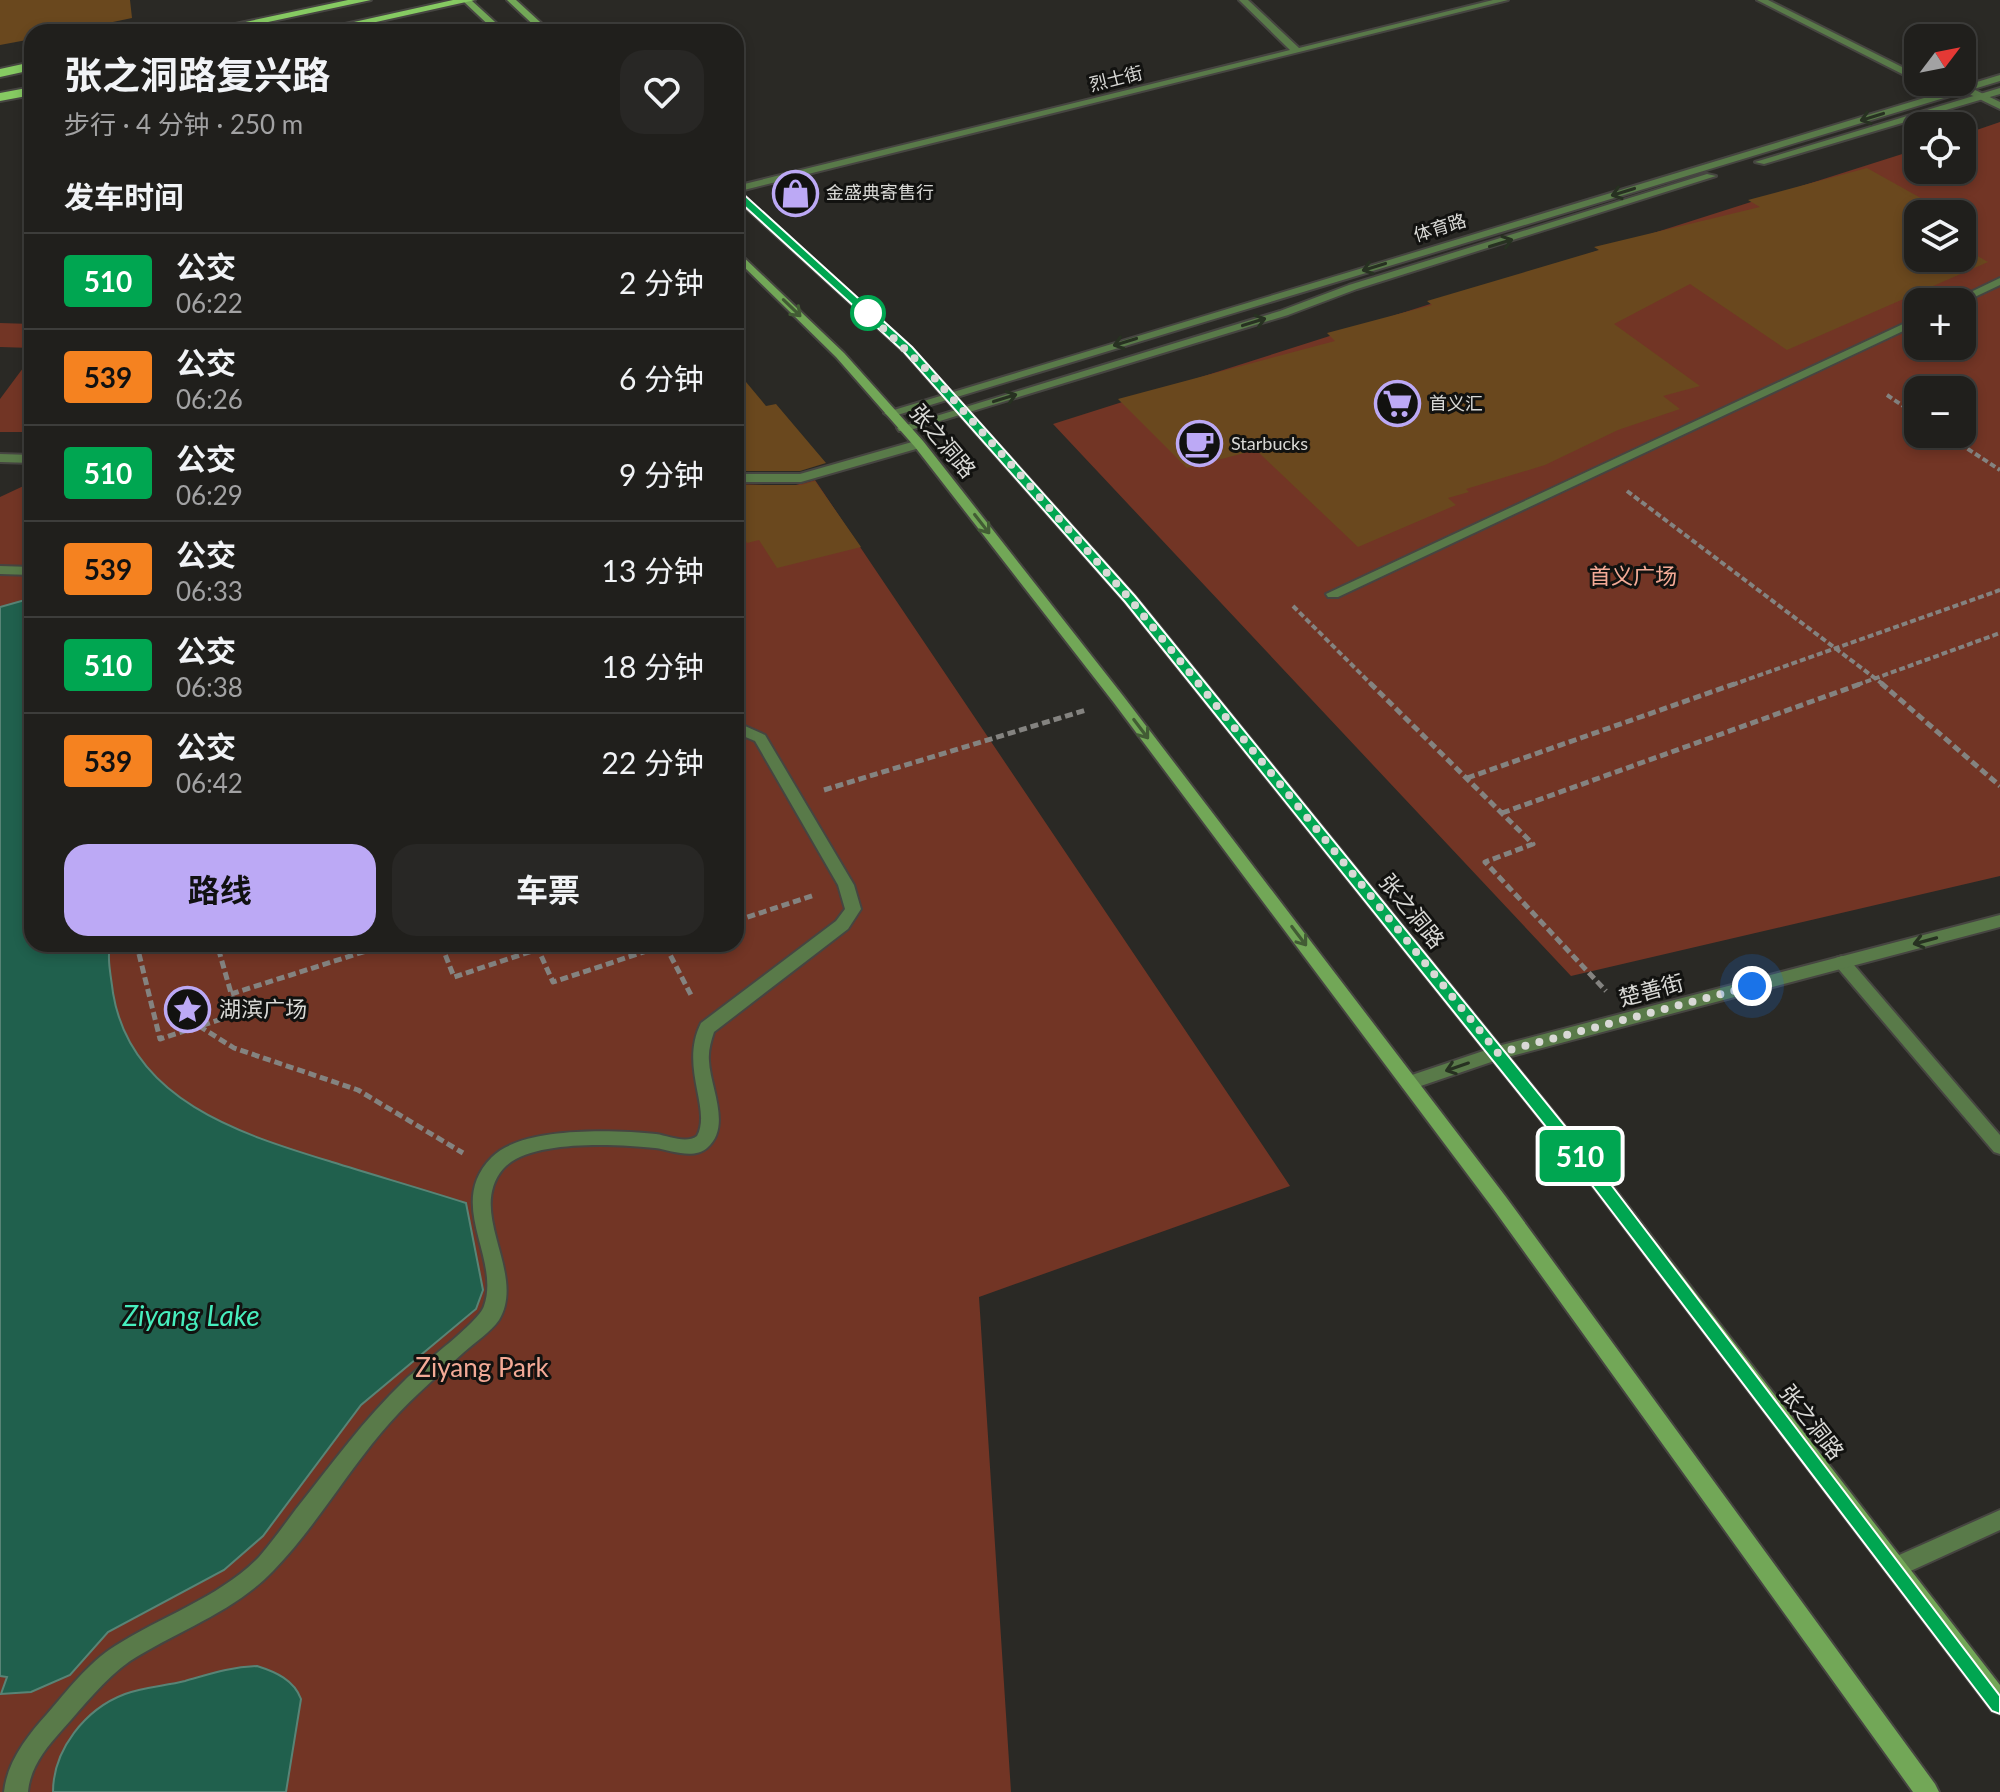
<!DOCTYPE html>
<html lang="zh">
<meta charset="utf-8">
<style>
:root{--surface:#201f1c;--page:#282725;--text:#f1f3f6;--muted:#a2a2a3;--line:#3d3d3b;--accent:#bca9f5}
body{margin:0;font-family:Lato,"Noto Sans SC",sans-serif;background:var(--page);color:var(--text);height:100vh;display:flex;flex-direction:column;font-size:30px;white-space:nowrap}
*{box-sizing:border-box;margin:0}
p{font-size:26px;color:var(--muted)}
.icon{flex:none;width:44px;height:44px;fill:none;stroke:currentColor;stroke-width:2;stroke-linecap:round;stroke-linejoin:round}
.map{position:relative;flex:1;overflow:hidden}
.sheet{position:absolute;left:24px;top:24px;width:720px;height:928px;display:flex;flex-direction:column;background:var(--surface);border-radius:24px;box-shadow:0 4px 12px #0003,0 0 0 2px var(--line)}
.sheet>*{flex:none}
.badge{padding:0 16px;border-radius:6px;font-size:28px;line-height:52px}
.needle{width:52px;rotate:58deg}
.tools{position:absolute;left:1904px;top:24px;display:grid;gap:16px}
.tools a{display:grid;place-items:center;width:72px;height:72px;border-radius:16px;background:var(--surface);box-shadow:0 4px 12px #0003,0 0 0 2px var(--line);font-size:40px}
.you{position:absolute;width:40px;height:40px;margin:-20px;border:6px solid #fff;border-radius:50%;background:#1a73e8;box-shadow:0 0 0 12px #1a73e833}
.map>.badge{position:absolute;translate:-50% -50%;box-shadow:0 0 0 4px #fff}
h2{padding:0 40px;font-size:30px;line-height:72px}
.round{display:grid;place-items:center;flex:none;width:84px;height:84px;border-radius:24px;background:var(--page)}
.overview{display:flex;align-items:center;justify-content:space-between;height:136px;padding:0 40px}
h1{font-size:38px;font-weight:700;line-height:60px}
.cta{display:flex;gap:16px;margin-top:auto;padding:16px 40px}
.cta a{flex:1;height:92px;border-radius:24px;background:var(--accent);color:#111;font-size:32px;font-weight:700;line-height:92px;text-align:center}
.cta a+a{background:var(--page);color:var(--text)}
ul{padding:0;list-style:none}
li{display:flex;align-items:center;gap:24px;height:96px;padding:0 40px;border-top:2px solid var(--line)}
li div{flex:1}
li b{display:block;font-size:30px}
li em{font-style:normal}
li .badge{min-width:88px;font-weight:700;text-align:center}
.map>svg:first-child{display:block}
.green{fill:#723525;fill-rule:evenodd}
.water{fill:#20604d;stroke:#588476;stroke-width:2}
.building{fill:#6a481e}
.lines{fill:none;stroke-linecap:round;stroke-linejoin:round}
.service-casing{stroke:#464541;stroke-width:4}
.pedestrian-casing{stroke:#464541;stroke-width:4}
.minor-casing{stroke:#464541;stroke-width:4}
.tertiary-casing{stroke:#464541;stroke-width:4}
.secondary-casing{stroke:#464541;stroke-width:4}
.primary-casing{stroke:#464541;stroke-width:4}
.path-far1{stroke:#848380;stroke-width:4;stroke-dasharray:6 3;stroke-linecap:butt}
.path{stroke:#848380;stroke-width:5;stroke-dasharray:8 4;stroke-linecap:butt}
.service{fill:#597a49;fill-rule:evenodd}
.pedestrian{fill:#597a49;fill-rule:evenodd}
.minor{fill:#597a49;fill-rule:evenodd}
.tertiary{fill:#597a49;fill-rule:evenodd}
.secondary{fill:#72a757;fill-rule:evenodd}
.primary{fill:#86ca62;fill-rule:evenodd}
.oneway{stroke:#273121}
.oneway2{stroke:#425c34}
.line{fill:#00a651;stroke:#fff;stroke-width:2}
.walk{stroke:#d9d9d6;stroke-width:8;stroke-dasharray:0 14.4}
.stop-dot{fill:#fff;stroke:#00a651;stroke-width:4}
.labels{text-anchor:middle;stroke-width:6;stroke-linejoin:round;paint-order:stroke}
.far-street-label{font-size:18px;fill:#d9d9d6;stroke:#121210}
.far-poi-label{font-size:18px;fill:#d9d9d6;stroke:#121210;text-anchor:start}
.street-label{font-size:22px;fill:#d9d9d6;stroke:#121210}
.park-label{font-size:22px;fill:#f3aa96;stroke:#121210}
.poi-label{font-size:22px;fill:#d9d9d6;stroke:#121210;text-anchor:start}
.near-park-label{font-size:26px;fill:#f3aa96;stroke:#121210}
.near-water-label{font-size:28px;font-style:italic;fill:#47eebe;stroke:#121210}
</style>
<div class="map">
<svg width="2000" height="1792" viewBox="0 0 2000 1792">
<rect width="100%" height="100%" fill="#2a2925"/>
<!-- green -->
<path class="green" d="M2000,122V876L1571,976L1053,424L1918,149V170H1962V135ZM1918,214H1962V258H1918ZM1918,302H1962V346H1918ZM1918,390H1962V434H1918Z
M0,323L32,324V348L0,347Z
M32,356V432H0V399Z
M815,480L1290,1186L979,1297L1011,1792H0V497L32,482V944H736V484L792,486Z"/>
<!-- water -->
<path class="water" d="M32,598V944H110C107,960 111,976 113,993C131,1101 241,1134 332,1162C377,1176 422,1189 466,1203L483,1290L476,1309L361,1405L263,1536L224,1570L108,1632L70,1675L31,1692L1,1694L7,1677L0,1676V607Z
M257,1666C276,1672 294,1680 301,1699L286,1792H53C53,1750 85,1709 125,1694C143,1687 165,1686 185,1681C210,1674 230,1667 257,1666Z"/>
<!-- building -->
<path class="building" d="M0,0H130L132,18L65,32H32V39L0,45Z
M1867,168L1944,211L1918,214V218L1912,219L1918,223V258H1962V247L1988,262L1787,350L1690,284L1614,324L1700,386L1663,396L1680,409L1618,430L1545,465L1466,489L1469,492L1448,498L1456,505L1358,547L1256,450L1187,468L1118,399L1335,341L1327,333L1432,305L1427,301L1599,250L1594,247L1760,207L1748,200Z
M736,370L766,406L776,404L826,463L800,471H736Z
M815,481L861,547L777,568L759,540L747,543L736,524V485H801Z"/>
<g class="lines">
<defs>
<path id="service" d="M1963,87H1969L2000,102V109L1963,91Z
M2000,278V285L1962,303L1950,302Z
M1918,317V324L1338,597H1328L1326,594Z
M919,440L925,444L923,447L801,482H736V474H800Z
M0,454L32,455V463L0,462Z
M1842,956L1848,958L2000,1135V1154L1994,1152L1836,966L1834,962L1836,958Z
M2000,1510V1530L1904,1574L1896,1577L1888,1574L1885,1567L1888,1560Z"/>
<path id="pedestrian" d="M0,566L32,567V575L0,574Z
M736,722L765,735L854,885L861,909L848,929L714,1032C711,1041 708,1051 709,1061C710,1087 732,1127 707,1148C693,1160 671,1150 655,1148C617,1144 529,1139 503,1169C466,1213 527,1273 499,1320C491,1332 474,1343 463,1353C435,1378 406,1403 381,1433C344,1477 313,1530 273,1571C234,1612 177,1631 130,1661C104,1679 83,1707 62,1730C46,1748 30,1767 28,1792H4C7,1762 27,1736 47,1714C67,1691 88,1663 115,1646C162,1616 220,1597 259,1557C272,1542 284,1525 296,1509C331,1465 364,1419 405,1380C421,1365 479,1322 484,1306C501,1257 445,1204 492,1157C523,1126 614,1130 656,1134C669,1136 686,1144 697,1136C712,1109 679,1067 701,1023L836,921L845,909L838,885L755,741L736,733Z"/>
<path id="minor" d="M1239,0H1248L1299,48L1493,0H1508L736,192V186L1290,50Z
M1757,0H1768L1918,75V82Z
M1920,82H1932L1953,94L1945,96Z"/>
<path id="tertiary" d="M2000,75V81L894,416L890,417L884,413Z
M2000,88V94L1764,164L1755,162Z
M1707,174L1716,176L1357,289L1288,315L907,431H899L897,428L1280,311L1349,285Z
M2000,915V927L1500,1059L1409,1090L1403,1088L1400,1083L1403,1078L1498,1046Z"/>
<path id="secondary" d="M462,0H471L506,32H496Z
M507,0H516L551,32H541Z
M736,190L912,348L1135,596L1587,1153L2000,1685V1714L1992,1711L1575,1163L1125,602L904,352L736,199Z
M736,250L844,353L923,441L1124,697L1506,1197L1935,1784L1939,1792H1913L1492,1207L1114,703L915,447L836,357L736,259Z"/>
<path id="primary" d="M348,0H371L221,32H198Z
M453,0H475L331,32H309Z
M32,62V70L0,77V69Z
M32,87V95L0,101V93Z"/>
</defs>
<!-- service casing -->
<use href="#service" class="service-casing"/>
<!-- pedestrian casing -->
<use href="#pedestrian" class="pedestrian-casing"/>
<!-- minor casing -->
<use href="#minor" class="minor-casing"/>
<!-- tertiary casing -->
<use href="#tertiary" class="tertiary-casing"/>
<!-- secondary casing -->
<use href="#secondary" class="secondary-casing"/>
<!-- primary casing -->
<use href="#primary" class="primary-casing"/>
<!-- path-far1 -->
<path class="path-far1" d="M1887,395L1918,416
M1945,434L2000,470
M1627,491L1884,685
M1293,606L1372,685
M1732,685L2000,590
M1857,685L2000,633"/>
<!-- path -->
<path class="path" d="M1370,683L1533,844L1485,862L1606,991
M1881,683L2000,786
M1467,778L1737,683
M824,790L1086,710
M1502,813L1863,683
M736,921L815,895
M157,944L138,950L160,1039L237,1014L217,944
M441,944L454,977L538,949L553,982L668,944
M665,945L692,997
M231,994L388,944
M199,1026L234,1048L358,1090L463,1153"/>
<!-- service -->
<use href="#service" class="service"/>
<!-- pedestrian -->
<use href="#pedestrian" class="pedestrian"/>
<!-- minor -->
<use href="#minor" class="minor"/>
<!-- tertiary -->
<use href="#tertiary" class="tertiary"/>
<!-- secondary -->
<use href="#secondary" class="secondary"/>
<!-- primary -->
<use href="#primary" class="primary"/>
</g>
<!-- one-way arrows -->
<defs><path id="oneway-shaft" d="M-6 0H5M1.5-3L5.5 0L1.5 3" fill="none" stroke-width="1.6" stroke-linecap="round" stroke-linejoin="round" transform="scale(2)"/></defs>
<g class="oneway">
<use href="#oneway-shaft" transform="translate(1872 117) rotate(163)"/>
<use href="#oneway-shaft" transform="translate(1623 192) rotate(163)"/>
<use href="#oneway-shaft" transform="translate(1501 243) rotate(-17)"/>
<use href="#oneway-shaft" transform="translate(1374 267) rotate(163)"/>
<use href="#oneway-shaft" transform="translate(1254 322) rotate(-17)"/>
<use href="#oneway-shaft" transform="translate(1125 342) rotate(163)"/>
<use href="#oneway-shaft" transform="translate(1005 398) rotate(-17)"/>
<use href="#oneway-shaft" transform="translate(1925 941) rotate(165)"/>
<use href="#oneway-shaft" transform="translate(1457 1067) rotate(161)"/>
</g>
<g class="oneway2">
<use href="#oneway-shaft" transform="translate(792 308) rotate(44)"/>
<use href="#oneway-shaft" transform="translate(982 524) rotate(52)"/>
<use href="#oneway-shaft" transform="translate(1141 729) rotate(53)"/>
<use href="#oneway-shaft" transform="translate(1299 936) rotate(53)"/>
</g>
<!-- line -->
<path class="line" d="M732,191H740L912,347L1135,596L1587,1153L2000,1696V1714L1992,1711L1575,1163L1125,602L904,352L732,195Z"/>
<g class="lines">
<!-- walk -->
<path class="walk" d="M868,313L865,311L929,372L1130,599L1498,1053L1752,986"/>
</g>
<!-- icons -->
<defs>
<symbol id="shop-ring" viewBox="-11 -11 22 22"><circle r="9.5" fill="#121210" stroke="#bca9f5" stroke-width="1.5"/><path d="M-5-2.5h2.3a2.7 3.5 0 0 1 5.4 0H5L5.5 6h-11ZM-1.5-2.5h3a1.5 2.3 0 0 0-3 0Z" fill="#bca9f5"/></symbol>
<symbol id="supermarket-ring" viewBox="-11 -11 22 22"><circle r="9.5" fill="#121210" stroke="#bca9f5" stroke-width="1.5"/><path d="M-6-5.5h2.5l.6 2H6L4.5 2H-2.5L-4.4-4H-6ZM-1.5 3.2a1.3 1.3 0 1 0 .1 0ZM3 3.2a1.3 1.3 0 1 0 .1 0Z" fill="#bca9f5"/></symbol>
<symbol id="cafe-ring" viewBox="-11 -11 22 22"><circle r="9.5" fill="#121210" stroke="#bca9f5" stroke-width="1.5"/><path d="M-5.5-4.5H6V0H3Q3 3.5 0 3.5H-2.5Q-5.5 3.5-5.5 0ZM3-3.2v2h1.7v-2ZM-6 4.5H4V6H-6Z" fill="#bca9f5"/></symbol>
<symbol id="sight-ring" viewBox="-11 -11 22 22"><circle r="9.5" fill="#121210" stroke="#bca9f5" stroke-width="1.5"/><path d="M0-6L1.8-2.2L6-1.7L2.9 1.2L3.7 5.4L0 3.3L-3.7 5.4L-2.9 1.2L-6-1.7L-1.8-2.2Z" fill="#bca9f5"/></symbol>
</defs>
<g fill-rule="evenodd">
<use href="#shop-ring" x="770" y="168" width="51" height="51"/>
<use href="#supermarket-ring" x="1372" y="378" width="51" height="51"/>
<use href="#cafe-ring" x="1174" y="418" width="51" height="51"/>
<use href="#sight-ring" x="162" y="984" width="51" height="51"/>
</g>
<!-- markers -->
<circle class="stop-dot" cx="868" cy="313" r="16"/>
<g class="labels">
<!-- far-street labels -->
<g class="far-street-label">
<text transform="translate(1116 79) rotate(-14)" y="6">烈士街</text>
<text transform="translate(1440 228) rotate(-17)" y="6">体育路</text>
</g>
<!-- far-poi labels -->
<g class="far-poi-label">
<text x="826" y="199">金盛典寄售行</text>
<text x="1429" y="410">首义汇</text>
<text x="1231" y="450">Starbucks</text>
</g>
<!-- street labels -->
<g class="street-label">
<text transform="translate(943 441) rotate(50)" y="8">张之洞路</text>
<text transform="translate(1412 911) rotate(51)" y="8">张之洞路</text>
<text transform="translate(1651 990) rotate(-15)" y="8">楚善街</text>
<text transform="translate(1812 1422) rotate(52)" y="8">张之洞路</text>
</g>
<!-- park labels -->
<g class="park-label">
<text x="1633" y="584">首义广场</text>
</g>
<!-- poi labels -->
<g class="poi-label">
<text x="219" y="1017">湖滨广场</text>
</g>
<!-- near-park labels -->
<g class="near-park-label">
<text x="482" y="1377">Ziyang Park</text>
</g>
<!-- near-water labels -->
<g class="near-water-label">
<text x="191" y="1326">Ziyang Lake</text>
</g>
</g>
</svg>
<div class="tools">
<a><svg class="needle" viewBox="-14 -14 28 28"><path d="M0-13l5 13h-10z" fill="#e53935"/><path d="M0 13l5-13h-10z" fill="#a2a2a3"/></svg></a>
<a><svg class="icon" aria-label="locate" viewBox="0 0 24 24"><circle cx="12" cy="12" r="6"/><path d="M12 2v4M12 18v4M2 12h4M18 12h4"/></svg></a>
<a><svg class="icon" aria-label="layers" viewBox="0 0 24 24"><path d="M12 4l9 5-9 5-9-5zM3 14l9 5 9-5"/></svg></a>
<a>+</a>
<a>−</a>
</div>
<div class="you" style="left:1752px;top:986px"></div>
<b class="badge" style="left:1580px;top:1156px;background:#00a651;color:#fff">510</b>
<section class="sheet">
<div class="overview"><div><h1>张之洞路复兴路</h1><p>步行 · 4 分钟 · 250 m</p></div><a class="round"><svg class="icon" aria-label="heart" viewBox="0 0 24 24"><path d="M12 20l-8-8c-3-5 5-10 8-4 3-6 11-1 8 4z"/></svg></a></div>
<h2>发车时间</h2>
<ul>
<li><span class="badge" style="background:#00a651;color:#fff">510</span><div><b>公交</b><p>06:22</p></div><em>2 分钟</em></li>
<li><span class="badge" style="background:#f58220;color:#111">539</span><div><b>公交</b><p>06:26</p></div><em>6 分钟</em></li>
<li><span class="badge" style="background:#00a651;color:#fff">510</span><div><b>公交</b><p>06:29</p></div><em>9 分钟</em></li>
<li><span class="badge" style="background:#f58220;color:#111">539</span><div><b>公交</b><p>06:33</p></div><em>13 分钟</em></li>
<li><span class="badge" style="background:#00a651;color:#fff">510</span><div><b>公交</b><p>06:38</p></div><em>18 分钟</em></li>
<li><span class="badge" style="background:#f58220;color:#111">539</span><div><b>公交</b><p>06:42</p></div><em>22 分钟</em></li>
</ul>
<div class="cta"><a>路线</a><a>车票</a></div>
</section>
</div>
